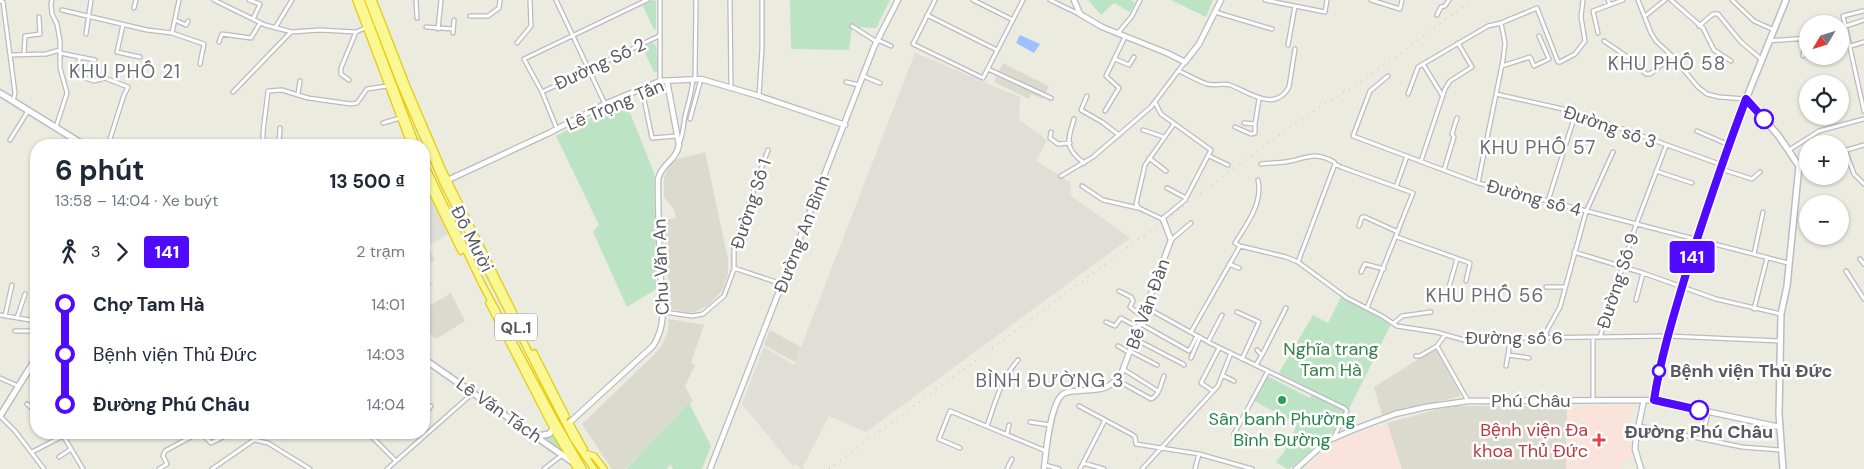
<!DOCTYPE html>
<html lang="vi">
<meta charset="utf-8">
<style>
:root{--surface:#fff;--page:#f2f2f3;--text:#1f2937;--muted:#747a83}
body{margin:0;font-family:"DM Sans",sans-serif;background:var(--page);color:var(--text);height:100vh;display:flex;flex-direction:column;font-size:19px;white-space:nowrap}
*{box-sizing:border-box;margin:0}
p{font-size:16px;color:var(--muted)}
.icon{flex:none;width:28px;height:28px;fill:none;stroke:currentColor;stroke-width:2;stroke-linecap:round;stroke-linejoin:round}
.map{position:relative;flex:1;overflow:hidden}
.panel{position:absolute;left:30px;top:139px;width:400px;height:300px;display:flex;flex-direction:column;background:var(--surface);border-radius:20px;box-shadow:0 1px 4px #0004}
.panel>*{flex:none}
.badge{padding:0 10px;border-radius:4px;font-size:18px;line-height:32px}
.needle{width:32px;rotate:232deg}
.controls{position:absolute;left:1799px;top:15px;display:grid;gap:10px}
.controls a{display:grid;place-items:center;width:50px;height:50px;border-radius:50%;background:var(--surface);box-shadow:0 1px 4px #0004;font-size:25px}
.map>.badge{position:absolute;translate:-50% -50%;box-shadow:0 0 0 2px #fff}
.legs{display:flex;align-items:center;gap:8px;height:55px;padding:0 25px;font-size:16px}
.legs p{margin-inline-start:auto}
.head{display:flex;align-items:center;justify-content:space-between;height:85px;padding:0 25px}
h1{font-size:28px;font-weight:700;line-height:38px}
ul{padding:0 25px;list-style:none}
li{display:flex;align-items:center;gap:18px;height:50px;font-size:19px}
li i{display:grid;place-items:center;width:8px;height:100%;margin:0 6px;background:currentColor}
li i::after{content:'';width:12px;height:12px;margin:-6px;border:4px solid;border-radius:50%;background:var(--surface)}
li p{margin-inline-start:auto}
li:first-child i{background:linear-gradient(#0000 50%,currentColor 0)}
li:last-child i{background:linear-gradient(currentColor 50%,#0000 0)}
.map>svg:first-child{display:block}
.industrial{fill:#dfded7}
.education{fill:#dbdace}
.medical{fill:#fae3da}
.green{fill:#bce3c3}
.water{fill:#9ec1fd}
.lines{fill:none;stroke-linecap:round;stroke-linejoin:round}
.minor-casing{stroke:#babbc1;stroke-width:5.5}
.tertiary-casing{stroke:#babbc1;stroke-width:7}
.secondary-casing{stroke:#babcc3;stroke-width:8}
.trunk-casing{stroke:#e6cb05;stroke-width:8}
.minor{stroke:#fff;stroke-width:3}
.tertiary{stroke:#fff;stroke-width:4.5}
.secondary{stroke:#fff;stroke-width:5}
.trunk{stroke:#faf895;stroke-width:5.5}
.rail{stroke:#b3b3b4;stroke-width:1;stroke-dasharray:1 6;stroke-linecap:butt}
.line-1-casing{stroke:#fff;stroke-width:11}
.line-1{stroke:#4f0aff;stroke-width:8}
.stop-1-dot{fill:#fff;stroke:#4f0aff;stroke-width:2.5}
.leisure-dot{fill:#2e9e5b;stroke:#fff;stroke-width:2}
.health-dot{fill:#e0444e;stroke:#fff;stroke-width:2}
.labels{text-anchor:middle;stroke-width:5;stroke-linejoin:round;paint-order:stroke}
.shield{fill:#fff;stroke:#8a8c90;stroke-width:1}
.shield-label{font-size:16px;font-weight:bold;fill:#585a60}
.street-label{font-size:18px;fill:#585a60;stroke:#fff}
.park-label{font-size:18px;fill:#368248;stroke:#fff}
.stop-label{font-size:18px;font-weight:bold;fill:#585a60;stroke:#fff;text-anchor:start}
.leisure-label{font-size:18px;fill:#27864d;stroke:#fff}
.health-label{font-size:18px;fill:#be3a42;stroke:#fff;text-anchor:end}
.neighbourhood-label{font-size:19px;letter-spacing:1px;fill:#696c72;stroke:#fff}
</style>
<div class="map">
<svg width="1864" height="469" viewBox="0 0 1864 469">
<rect width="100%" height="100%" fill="#ebebdf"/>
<!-- industrial -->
<path class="industrial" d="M915,53L1020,97L1019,120L1047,140L1036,161L1070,182L1071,196L1130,238L866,432L829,416L803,466L804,469H801L796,464L793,466L742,404L764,347L794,365Z
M424,193H428L448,234L428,246L435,260L424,266Z
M424,272L433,284L424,291Z"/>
<!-- education -->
<path class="education" d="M1003,63L1049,86L1043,99L1031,94L1029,99L994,82Z
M705,152L728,259V274L722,291L707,306L692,313L670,309L664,220L676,218L674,210L664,197V177L671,163L677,159Z
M451,293L465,321L436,339L424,329V309Z
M669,319L704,325L691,362L695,365L685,386L693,401L625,469H612L582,424L655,354L662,345L668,331Z
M770,330L801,347L795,362L764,345Z
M1436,348L1461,396L1382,415L1374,387Z
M1450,406H1567L1566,469H1402L1387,423Z"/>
<!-- medical -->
<path class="medical" d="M1567,406H1634L1628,427L1634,458L1621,460L1622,469H1566Z
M1387,423L1402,469H1306L1333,443Z"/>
<!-- green -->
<path class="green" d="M651,0L656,1V29L654,30L642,4Z
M790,0H890L876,28L852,27L849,50L791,49Z
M1088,0H1131L1135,3L1130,12L1114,3L1101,15Z
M1171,0H1213L1206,17Z
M652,43L656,45L658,71L654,72L642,47Z
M625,100L654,173L656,289L627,307L593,232L599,225L556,136Z
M1341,297L1389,323L1390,326L1349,409L1343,412L1333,432L1291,468L1287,469L1276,462L1284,452L1303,412L1297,424L1254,401L1267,376L1310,398L1314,391L1279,373L1313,315L1328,323Z
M689,403L711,446L702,469H673L670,464L667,469H626Z
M553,432L566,454L547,440V437Z"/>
<!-- water -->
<path class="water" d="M1020,35L1040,44L1034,53L1016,43Z"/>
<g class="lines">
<defs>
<path id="minor" d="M52,0L51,4L52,14L57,24L60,41V68L67,93L56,127
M214,0L265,25L292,32L320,30L356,32L365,28
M249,0L260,4L253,19
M416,0L417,18
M556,0L605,104
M660,0V81
M730,0L731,88
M935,0L913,44L983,78L1023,0
M973,0L1013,20
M1050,0L1079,14
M1265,0L1325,12L1327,0
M1371,0L1400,9L1402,0
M1608,0L1610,5
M1638,0L1651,33L1656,41L1672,56L1698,87L1707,94L1719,97L1746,99
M1671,0L1703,28L1714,50L1731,61
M1732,0L1754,21L1774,30
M0,1L3,2L15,93L13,101
M134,8L136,0
M62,10L147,30L172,33L179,0
M1863,11L1843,16L1864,111
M1215,12L1272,29
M927,15L997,50
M1437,15L1441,7L1445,6L1449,0
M470,16H488L499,8L500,0
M1645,16L1665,0
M175,20L186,25L188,21
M123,25L117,52L140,57
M852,26L877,42
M1699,26L1713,14H1718L1741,42L1761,59
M426,27L453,29
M275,28L292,0
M1840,28L1864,20
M438,29L441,0
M172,33L204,44L200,64
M453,33L454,20
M1118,33L1132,16L1140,0
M1598,33L1593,11L1623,0
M86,34L91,0
M878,40L891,46
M1604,41L1629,58L1646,74H1650L1672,56
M1768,41L1808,38
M219,42L222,34L251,38L260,23
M517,43L531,26L530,0
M1288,45L1295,6
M1851,46L1864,42
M60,53L95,60
M24,54L25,36L40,34L39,17
M10,55L46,54L60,50
M1803,56L1805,39
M80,57L75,75L94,81L105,78L128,87L124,95L108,145
M1115,59L1129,65L1134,57
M1423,64L1442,95
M1502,66L1530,57L1534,66L1549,59L1539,36
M988,69L1051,98
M1179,71C1188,75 1198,81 1207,84C1215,86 1223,83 1230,85C1249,92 1275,113 1289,87L1295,49
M863,76L880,83
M1388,76L1370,91L1353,136L1478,183L1788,263
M695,79L696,0
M349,80L341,74V68L356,32
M846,82L859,85
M642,89L652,138L677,136
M233,92L291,32
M542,92L659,36
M298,94L300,81
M1408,94L1418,67L1488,26L1501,23L1537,8L1558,62H1560L1575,54L1585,41L1581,17L1583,0
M1496,94L1576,112L1722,165
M759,96L762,48V0
M1087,96L1081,110L1102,122L1119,135
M1155,102L1161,114L1211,150L1185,200L1162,219L1139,208L1136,204L1145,165L1174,124
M1105,111L1119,88L1106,76L1125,37
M690,119L701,79
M1074,119C1068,140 1063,147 1084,163
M383,123L400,118
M1244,123L1255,124L1259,99
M1235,127L1251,134L1255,133V124
M557,129L542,92L524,59L647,0
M1143,130L1164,137
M1697,131L1729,145
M1051,132L1050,138L1058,144L1070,143
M10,140L28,111
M679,144C684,133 683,123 686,112C689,101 692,91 693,79
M263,145V132L268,91L282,90L308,98L351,104L357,103L367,89L387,86
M279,145L280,128
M768,150L738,234L734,249V268L782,284
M1789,150L1819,131L1864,119
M1845,150L1854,174L1864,184
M1840,152L1864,145
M1209,156L1228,165
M1149,158L1166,171
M1421,161L1445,89L1450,81L1472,67L1458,43
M1261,164C1269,163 1277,163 1285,162C1306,159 1313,150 1334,162L1335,164L1341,167L1413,193L1367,308
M1799,166L1808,163
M1721,169L1752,179L1760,172
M1444,170L1454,137L1452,134L1457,118
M1656,171L1692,183
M1061,176L1093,157L1151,107L1185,62
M1478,183L1503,60L1505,43L1501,23
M1082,186L1103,200L1138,208
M1396,187L1407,156
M1167,188L1186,198
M1548,201L1576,112
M1359,226L1362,217H1365L1398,232
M1397,237L1470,263L1466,281
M1171,240L1191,223
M1240,246L1286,257L1298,262L1347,298L1382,316L1397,326L1436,332L1464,340L1478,341L1517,338L1668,336L1780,341
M1240,246L1235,243C1247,224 1263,203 1258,180
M1574,252L1643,273L1716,299L1781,314
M1754,254L1763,212
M1860,259L1864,264
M1298,262L1335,164
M1229,264L1239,268
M1846,271L1864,299
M1361,272L1365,264L1384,269
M1449,287L1457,259
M1546,287H1565
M1119,291L1131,297L1133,301L1130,307L1143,317
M1636,300L1643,273
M1147,308L1212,344L1344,408L1347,411L1334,437
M1754,309L1767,258
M664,312L692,316L703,314L724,296L734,269
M1237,312L1259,322L1242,359
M0,315L36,321
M5,316L12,285
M17,318L25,294
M1106,322L1115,326L1121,318L1139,328
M1394,323L1402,316L1431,312
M1141,324L1189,351L1197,336
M15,331H36
M1191,332L1240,246
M1445,335L1437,346L1468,401
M1600,337L1636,225L1666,146
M1547,338L1546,332L1560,307L1586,212L1613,152
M1135,339L1183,364L1184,365
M1208,342L1222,315
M1118,346L1130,353
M1130,351L1157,365
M1262,355L1286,308
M1508,355L1529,358
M1416,356H1420L1437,346
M1191,358L1200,337
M1256,365L1262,355L1257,350
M1506,366L1509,349V340
M1123,369L1158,391
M1222,375L1234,381
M0,378L18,386
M1117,380L1151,399C1160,395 1161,383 1164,376
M1213,391L1201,383L1219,348
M1593,400V337
M27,404L36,412
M1079,406L1133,435L1135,437L1136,444L1199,454L1252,469
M424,415L431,406
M0,416L15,431L44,469
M1030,422L1050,425
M987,426C996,401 1000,381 1018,360
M1639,426L1742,447L1781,450
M61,432L83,469
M200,432L211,443L233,432
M367,432L396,461
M1007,434L1009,425
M1234,434L1268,371
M1702,439L1708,413
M960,448L939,439L950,411L1046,451
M32,452L63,436
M59,457L71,449
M1083,463L1104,469
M1045,465L1059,469
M159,469L167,464L163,456L165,451L200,432
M212,469L254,440L268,443L310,469
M387,469L473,393
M544,469L562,455
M1007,469L1012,459
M1080,469L1105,420
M1142,469L1218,386L1231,353
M1195,469L1199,454"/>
<path id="tertiary" d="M1074,0L1080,14L1102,27L1167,53L1185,62L1199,44L1221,0
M448,180L549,133L605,104L660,81L701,79L759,96L845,125
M1654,400C1661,353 1675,308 1689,264C1707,208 1726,153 1746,99
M569,423L653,346C669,322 661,294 660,267C659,238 658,208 658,179C662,163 676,161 679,145L667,81
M710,469L874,47L898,0
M1044,469C1046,452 1050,404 1063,394C1068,391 1073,391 1078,391C1101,389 1108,392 1122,372L1171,240L1163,219
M1296,469L1327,441L1355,429L1395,414L1426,407L1468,401L1654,400L1780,427
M1641,469L1635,449L1636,438L1644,400"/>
<path id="secondary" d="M0,93L84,145
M424,359L571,461
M0,416L36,358
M538,436L549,434L555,427
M1783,469L1779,414L1781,314L1787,286L1799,166L1778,135L1746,99L1786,0"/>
<path id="trunk" d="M356,0L411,145
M361,0L416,145
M368,0L402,88L443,182L543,380L574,440L594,469
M373,0L407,87L443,171L517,320
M424,163L482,284L557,424L583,469
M424,175L461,251
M489,303L554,430L577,469
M534,353L566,416
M570,424L584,449
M587,454L594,456L604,469"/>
</defs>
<!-- minor casing -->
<use href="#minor" class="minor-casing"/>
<!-- tertiary casing -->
<use href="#tertiary" class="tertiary-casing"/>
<!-- secondary casing -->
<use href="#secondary" class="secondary-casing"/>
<!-- trunk casing -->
<use href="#trunk" class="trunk-casing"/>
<!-- minor -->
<use href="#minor" class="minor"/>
<!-- tertiary -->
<use href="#tertiary" class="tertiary"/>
<!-- secondary -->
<use href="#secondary" class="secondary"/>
<!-- trunk -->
<use href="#trunk" class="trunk"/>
<!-- rail -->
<path class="rail" d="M829,469L1301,119L1365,79L1472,0"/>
</g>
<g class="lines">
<defs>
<path id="line-1" d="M1699,410L1654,400C1661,355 1675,311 1688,267C1706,211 1725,154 1746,99L1764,119"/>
</defs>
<!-- line-1 casing -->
<use href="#line-1" class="line-1-casing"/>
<!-- line-1 -->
<use href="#line-1" class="line-1"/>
</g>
<!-- markers -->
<g class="stop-1-dot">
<circle cx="1764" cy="119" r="9"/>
<circle cx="1659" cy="371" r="6"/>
<circle cx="1699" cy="410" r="9"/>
</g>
<circle class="leisure-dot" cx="1282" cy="400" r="5"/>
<path class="health-dot" d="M1596.5 432.5h5v5h5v5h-5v5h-5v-5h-5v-5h5z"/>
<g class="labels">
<!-- shield labels -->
<rect class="shield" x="495" y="313.5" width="42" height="27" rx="4"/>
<g class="shield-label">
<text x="516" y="333">QL.1</text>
</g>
<!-- street labels -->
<g class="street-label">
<text transform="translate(600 64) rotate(-25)" y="6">Đường Số 2</text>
<text transform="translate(615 105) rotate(-23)" y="6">Lê Trọng Tấn</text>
<text transform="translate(1610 127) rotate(19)" y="6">Đường số 3</text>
<text transform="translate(1534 198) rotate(15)" y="6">Đường số 4</text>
<text transform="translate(751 204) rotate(-72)" y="6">Đường Số 1</text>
<text transform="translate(802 234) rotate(-69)" y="6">Đường An Bình</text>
<text transform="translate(472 239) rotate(63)" y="6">Đỗ Mười</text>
<text transform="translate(661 267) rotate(-92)" y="6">Chu Văn An</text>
<text transform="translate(1618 281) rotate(-72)" y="6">Đường Số 9</text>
<text transform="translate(1148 304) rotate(-70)" y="6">Bế Văn Đàn</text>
<text x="1514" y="344">Đường số 6</text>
<text x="1531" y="407">Phú Châu</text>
<text transform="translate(499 410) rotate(35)" y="6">Lê Văn Tách</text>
</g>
<!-- park labels -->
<g class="park-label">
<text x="1331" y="355">Nghĩa trang<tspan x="1331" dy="21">Tam Hà</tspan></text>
</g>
<!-- stop labels -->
<g class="stop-label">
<text x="1670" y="377">Bệnh viện Thủ Đức</text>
<text x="1699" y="438" text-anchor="middle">Đường Phú Châu</text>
</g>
<!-- leisure labels -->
<g class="leisure-label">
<text x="1282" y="425">Sân banh Phường<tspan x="1282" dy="21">Bình Đường</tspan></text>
</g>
<!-- health labels -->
<g class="health-label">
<text x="1588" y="436">Bệnh viện Đa<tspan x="1588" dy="21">khoa Thủ Đức</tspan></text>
</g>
<!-- neighbourhood labels -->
<g class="neighbourhood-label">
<text x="1667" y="70">KHU PHỐ 58</text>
<text x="125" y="78">KHU PHỐ 21</text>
<text x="1538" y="154">KHU PHỐ 57</text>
<text x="1485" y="302">KHU PHỐ 56</text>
<text x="1050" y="387">BÌNH ĐƯỜNG 3</text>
</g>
</g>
</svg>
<div class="controls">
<a><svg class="needle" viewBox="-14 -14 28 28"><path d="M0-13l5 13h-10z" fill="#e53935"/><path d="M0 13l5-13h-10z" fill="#747a83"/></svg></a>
<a><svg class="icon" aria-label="locate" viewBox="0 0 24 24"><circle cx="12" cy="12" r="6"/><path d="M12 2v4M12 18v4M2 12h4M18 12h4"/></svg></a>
<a>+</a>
<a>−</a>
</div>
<b class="badge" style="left:1692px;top:257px;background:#4f0aff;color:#fff">141</b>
<section class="panel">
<div class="head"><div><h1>6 phút</h1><p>13:58 – 14:04 · Xe buýt</p></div><b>13 500 ₫</b></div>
<div class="legs"><svg class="icon" aria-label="walk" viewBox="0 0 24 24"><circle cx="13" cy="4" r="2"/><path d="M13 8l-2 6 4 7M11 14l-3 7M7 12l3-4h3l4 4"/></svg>3<svg class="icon" aria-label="forward" viewBox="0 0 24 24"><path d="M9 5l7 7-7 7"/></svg><b class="badge" style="background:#4f0aff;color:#fff">141</b><p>2 trạm</p></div>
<ul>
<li><i style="color:#4f0aff"></i><b>Chợ Tam Hà</b><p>14:01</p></li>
<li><i style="color:#4f0aff"></i><span>Bệnh viện Thủ Đức</span><p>14:03</p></li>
<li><i style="color:#4f0aff"></i><b>Đường Phú Châu</b><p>14:04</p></li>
</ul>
</section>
</div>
